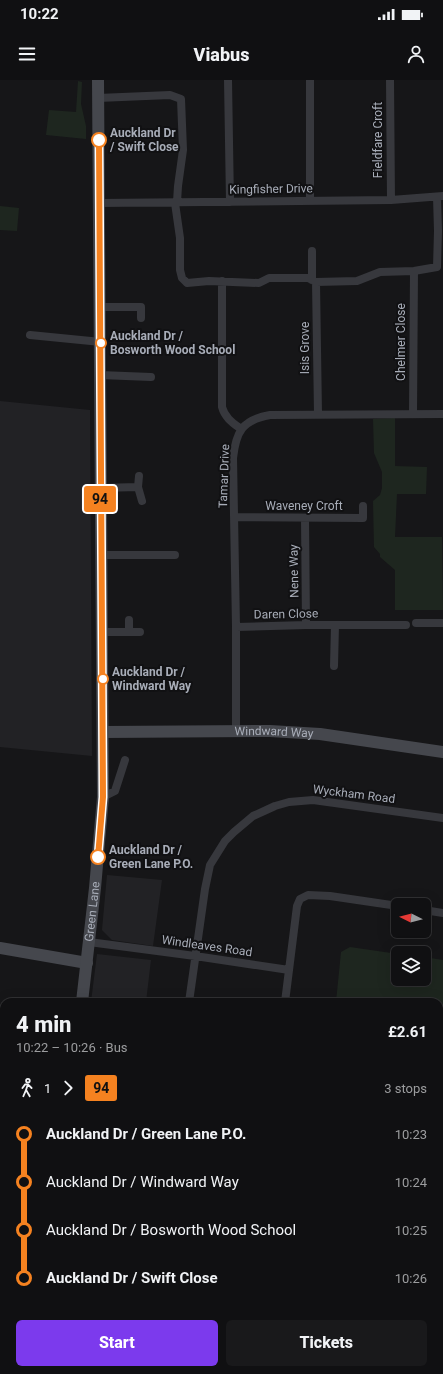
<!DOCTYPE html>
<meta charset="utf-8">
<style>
:root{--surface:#101012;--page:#19191b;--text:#f1f3f6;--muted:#9c9d9f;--line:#303032;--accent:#7c3aed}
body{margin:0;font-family:Roboto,sans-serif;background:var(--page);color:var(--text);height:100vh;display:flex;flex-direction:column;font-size:15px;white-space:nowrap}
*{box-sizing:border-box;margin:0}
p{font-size:13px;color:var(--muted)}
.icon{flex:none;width:22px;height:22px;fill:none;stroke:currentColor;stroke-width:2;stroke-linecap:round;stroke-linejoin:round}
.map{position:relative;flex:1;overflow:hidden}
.details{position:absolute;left:0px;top:918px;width:443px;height:376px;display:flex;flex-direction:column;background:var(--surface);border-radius:12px 12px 0 0;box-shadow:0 4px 16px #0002,0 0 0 1px var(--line)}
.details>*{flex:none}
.badge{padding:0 8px;border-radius:3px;font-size:14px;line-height:26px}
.needle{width:26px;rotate:276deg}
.tools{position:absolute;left:391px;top:818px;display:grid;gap:8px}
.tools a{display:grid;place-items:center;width:40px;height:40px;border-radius:6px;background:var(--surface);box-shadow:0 4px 16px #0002,0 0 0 1px var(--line);font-size:20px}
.map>.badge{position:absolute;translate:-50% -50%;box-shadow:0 0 0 2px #fff}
.legs{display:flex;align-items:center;gap:6px;height:44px;padding:0 16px;font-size:13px}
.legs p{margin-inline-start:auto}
.head{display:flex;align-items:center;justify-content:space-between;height:68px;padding:0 16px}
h1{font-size:22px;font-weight:800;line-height:30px}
.cta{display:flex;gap:8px;margin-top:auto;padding:8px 16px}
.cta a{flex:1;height:46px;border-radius:6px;background:var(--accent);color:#fff;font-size:16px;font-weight:800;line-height:46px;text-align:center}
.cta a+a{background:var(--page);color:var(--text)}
ul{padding:0 16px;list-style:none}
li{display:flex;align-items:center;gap:14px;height:48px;font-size:15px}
li i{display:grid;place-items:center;width:6px;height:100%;margin:0 5px;background:currentColor}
li i::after{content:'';width:10px;height:10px;margin:-5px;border:3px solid;border-radius:50%;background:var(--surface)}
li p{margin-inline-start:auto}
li:first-child i{background:linear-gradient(#0000 50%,currentColor 0)}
li:last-child i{background:linear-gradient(currentColor 50%,#0000 0)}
.status{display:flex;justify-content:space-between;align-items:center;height:28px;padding:0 20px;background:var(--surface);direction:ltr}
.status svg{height:11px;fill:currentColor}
header{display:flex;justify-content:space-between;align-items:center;height:52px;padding:0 16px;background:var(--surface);font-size:18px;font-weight:800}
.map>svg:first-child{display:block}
.built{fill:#222225}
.green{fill:#1e261f}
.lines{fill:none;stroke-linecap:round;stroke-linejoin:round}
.street{stroke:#37383d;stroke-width:8}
.secondary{stroke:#45474d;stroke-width:12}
.line-1-casing{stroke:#fff;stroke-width:9}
.line-1{stroke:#f58220;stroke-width:6}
.stop-1-dot{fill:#fff;stroke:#f58220;stroke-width:2}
.labels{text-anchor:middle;stroke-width:4;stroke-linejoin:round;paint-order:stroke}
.stop-label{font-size:12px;font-weight:bold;fill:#a8adb8;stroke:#111113;text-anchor:start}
.street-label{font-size:12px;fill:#a8adb8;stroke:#111113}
</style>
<div class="status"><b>10:22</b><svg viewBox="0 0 49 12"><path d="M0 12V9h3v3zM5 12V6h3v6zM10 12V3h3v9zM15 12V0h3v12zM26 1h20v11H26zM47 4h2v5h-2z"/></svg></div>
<header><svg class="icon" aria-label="menu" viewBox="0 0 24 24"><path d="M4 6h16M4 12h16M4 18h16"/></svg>Viabus<svg class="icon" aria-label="person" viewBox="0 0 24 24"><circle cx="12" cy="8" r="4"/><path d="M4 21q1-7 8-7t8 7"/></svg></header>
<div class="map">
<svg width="443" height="1294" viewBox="0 0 443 1294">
<rect width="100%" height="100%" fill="#161618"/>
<!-- built -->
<path class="built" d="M0,321L90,330L92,676L0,667Z
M107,795L162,800L153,866L112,860L102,850Z
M97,874L151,880L146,922H91Z"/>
<!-- green -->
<path class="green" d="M78,1L82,2L81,24L86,46V59L46,55L49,30L76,32Z
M0,126L19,128L17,151L0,150Z
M395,338V386L427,387L426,414H397L395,457H442L443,530H395V490L380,477V474L374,467L373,421L380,415L382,408V392L374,373L373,339Z
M350,867L398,874V899H424V877L443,880V950H439V922H336L341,872Z"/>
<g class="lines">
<!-- street -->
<path class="street" d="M228,0L230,122
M310,0V121
M390,0L391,120
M98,18L170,15L181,19L183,70L178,106L177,122
M99,123L391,120L443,116
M175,123L180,158V190L182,198L187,203L209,201L259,203L269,198H308L316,202L357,201L380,192L414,191L437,187L438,151L437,117
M312,171V200
M222,201V327C225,338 233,343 241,349
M316,202L318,334
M99,227H141V238
M30,255L101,262
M100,295L151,297
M413,334L414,191
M139,396L138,407L142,421
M100,408L138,407
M234,437L363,438V426
M305,438L306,545
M101,475H175
M416,543H443
M236,547L306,545H406
M103,552H140
M129,552V540
M334,586L335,545
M236,651V547L233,378C236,352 242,340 270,335L443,334
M103,717L115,711L125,680
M424,830L443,833
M89,862L195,876L289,890L285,922
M289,890L297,826L300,819L308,815L330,816L398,826
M189,922L205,809L210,785L225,761L234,752L253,736L275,726L289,722L313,720L443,738
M0,982L4,983
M439,1003H443
M439,1097H443
M439,1204L443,1206
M336,1290L372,1294
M54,1294V1290
M165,1294V1290
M264,1294V1290"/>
<!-- secondary -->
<g class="secondary">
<path id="s1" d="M103,652L270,651L320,654L443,672"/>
<path d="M0,868L87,883"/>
<path id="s2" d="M82,922L95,808L103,717L98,0"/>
<path d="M34,1294V1290"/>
</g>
</g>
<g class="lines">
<defs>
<path id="line-1" d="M98,777L103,717L99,60"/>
</defs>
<!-- line-1 casing -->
<use href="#line-1" class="line-1-casing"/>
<!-- line-1 -->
<use href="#line-1" class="line-1"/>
</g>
<!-- markers -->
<g class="stop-1-dot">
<circle cx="99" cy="60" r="7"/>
<circle cx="101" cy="263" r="5"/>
<circle cx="103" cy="599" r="5"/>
<circle cx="98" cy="777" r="7"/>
</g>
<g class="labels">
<!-- stop labels -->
<g class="stop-label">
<text x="110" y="57">Auckland Dr<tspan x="110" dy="14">/ Swift Close</tspan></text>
<text x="110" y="260">Auckland Dr /<tspan x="110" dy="14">Bosworth Wood School</tspan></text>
<text x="112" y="596">Auckland Dr /<tspan x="112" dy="14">Windward Way</tspan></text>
<text x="109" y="774">Auckland Dr /<tspan x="109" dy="14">Green Lane P.O.</tspan></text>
</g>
<!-- street labels -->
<g class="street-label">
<text transform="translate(378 60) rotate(-90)" y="4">Fieldfare Croft</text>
<text transform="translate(271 109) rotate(-1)" y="4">Kingfisher Drive</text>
<text transform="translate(401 262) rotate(-90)" y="4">Chelmer Close</text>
<text transform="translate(305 268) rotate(-90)" y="4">Isis Grove</text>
<text transform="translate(224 396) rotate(-88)" y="4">Tamar Drive</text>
<text x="304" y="430">Waveney Croft</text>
<text transform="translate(294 491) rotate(-91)" y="4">Nene Way</text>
<text transform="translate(286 534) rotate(-1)" y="4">Daren Close</text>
<text dy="4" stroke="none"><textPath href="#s1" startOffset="171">Windward Way</textPath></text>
<text transform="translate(354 714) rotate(7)" y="4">Wyckham Road</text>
<text dy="4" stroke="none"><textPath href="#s2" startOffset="91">Green Lane</textPath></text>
<text transform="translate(207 866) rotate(8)" y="4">Windleaves Road</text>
</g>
</g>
</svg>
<div class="tools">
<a><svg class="needle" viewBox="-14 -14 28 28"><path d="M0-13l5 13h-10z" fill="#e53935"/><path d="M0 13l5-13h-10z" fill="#9c9d9f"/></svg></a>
<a><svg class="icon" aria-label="layers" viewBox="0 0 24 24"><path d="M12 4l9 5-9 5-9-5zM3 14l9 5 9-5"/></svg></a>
</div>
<b class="badge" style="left:100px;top:419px;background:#f58220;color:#111">94</b>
<section class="details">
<div class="head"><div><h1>4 min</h1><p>10:22 – 10:26 · Bus</p></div><b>£2.61</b></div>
<div class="legs"><svg class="icon" aria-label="walk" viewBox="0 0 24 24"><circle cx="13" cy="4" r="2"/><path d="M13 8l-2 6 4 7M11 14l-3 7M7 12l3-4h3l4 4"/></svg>1<svg class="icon" aria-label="forward" viewBox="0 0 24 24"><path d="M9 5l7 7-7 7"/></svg><b class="badge" style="background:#f58220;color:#111">94</b><p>3 stops</p></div>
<ul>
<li><i style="color:#f58220"></i><b>Auckland Dr / Green Lane P.O.</b><p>10:23</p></li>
<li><i style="color:#f58220"></i><span>Auckland Dr / Windward Way</span><p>10:24</p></li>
<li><i style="color:#f58220"></i><span>Auckland Dr / Bosworth Wood School</span><p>10:25</p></li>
<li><i style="color:#f58220"></i><b>Auckland Dr / Swift Close</b><p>10:26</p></li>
</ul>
<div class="cta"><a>Start</a><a>Tickets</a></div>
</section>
</div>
